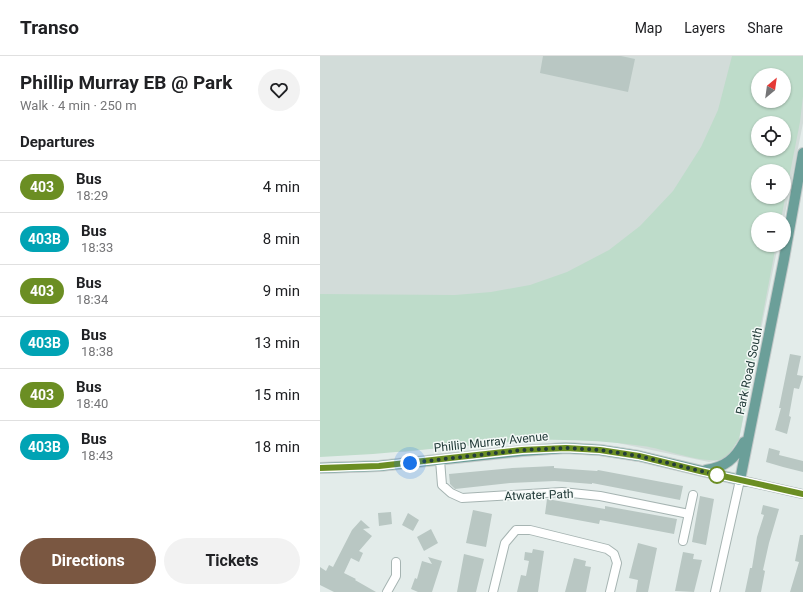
<!DOCTYPE html>
<meta charset="utf-8">
<style>
:root{--surface:#fff;--page:#f2f2f2;--text:#202124;--muted:#757577;--line:#e0e0e0;--accent:#7a5741}
body{margin:0;font-family:Roboto,sans-serif;background:var(--page);color:var(--text);height:100vh;display:flex;flex-direction:column;font-size:15px;white-space:nowrap}
*{box-sizing:border-box;margin:0}
p{font-size:13px;color:var(--muted)}
.icon{flex:none;width:22px;height:22px;fill:none;stroke:currentColor;stroke-width:2;stroke-linecap:round;stroke-linejoin:round}
.map{position:relative;flex:1;overflow:hidden}
.panel{display:flex;flex-direction:column;background:var(--surface);width:320px}
.panel>*{flex:none}
.badge{padding:0 8px;border-radius:13px;font-size:14px;line-height:26px}
.needle{width:26px;rotate:29deg}
.controls{position:absolute;left:431px;top:12px;display:grid;gap:8px}
.controls a{display:grid;place-items:center;width:40px;height:40px;border-radius:50%;background:var(--surface);box-shadow:0 1px 3px #0004;font-size:20px}
.you{position:absolute;width:20px;height:20px;margin:-10px;border:3px solid #fff;border-radius:50%;background:#1a73e8;box-shadow:0 0 0 6px #1a73e833}
.map>.badge{position:absolute;translate:-50% -50%;box-shadow:0 0 0 2px #fff}
h2{padding:0 20px;font-size:15px;line-height:36px}
.round{display:grid;place-items:center;flex:none;width:42px;height:42px;border-radius:21px;background:var(--page)}
.headline{display:flex;align-items:center;justify-content:space-between;height:68px;padding:0 20px}
h1{font-size:19px;font-weight:700;line-height:30px}
.primary-button{display:flex;gap:8px;margin-top:auto;padding:8px 20px}
.primary-button a{flex:1;height:46px;border-radius:24px;background:var(--accent);color:#fff;font-size:16px;font-weight:700;line-height:46px;text-align:center}
.primary-button a+a{background:var(--page);color:var(--text)}
ul{padding:0;list-style:none}
li{display:flex;align-items:center;gap:12px;height:52px;padding:0 20px;border-top:1px solid var(--line)}
li div{flex:1}
li b{display:block;font-size:15px}
li em{font-style:normal}
li .badge{min-width:44px;font-weight:700;text-align:center}
header{display:flex;align-items:center;gap:24px;box-sizing:border-box;height:56px;padding:0 20px;background:var(--surface);border-bottom:1px solid var(--line)}
header strong{font-size:19px}
nav{display:flex;gap:22px;margin-inline-start:auto;font-size:14px}
main{display:flex;flex:1;min-height:0}
.map>svg:first-child{display:block}
.built{fill:#d2dcd9;fill-rule:evenodd}
.green{fill:#bedcca;fill-rule:evenodd}
.building{fill:#b9c7c3}
.lines{fill:none;stroke-linecap:round;stroke-linejoin:round}
.minor-casing{stroke:#a6b4b2;stroke-width:10}
.major-casing{stroke:#c2c8c8;stroke-width:12}
.minor{stroke:#fff;stroke-width:8}
.major{stroke:#6b9f99;stroke-width:10}
.line-casing{stroke:#fff;stroke-width:9}
.line{stroke:#6b8e23;stroke-width:6}
.walk{stroke:#243c3a;stroke-width:4;stroke-dasharray:0 7.2}
.stop-dot{fill:#fff;stroke:#6b8e23;stroke-width:2}
.labels{text-anchor:middle;stroke-width:3;stroke-linejoin:round;paint-order:stroke}
.street-label{font-size:12px;fill:#243c3a;stroke:#f4f9f7}
</style>
<header>
<strong>Transo</strong>
<nav><a>Map</a><a>Layers</a><a>Share</a></nav>
</header>
<main>
<section class="panel">
<div class="headline"><div><h1>Phillip Murray EB @ Park</h1><p>Walk · 4 min · 250 m</p></div><a class="round"><svg class="icon" aria-label="heart" viewBox="0 0 24 24"><path d="M12 20l-8-8c-3-5 5-10 8-4 3-6 11-1 8 4z"/></svg></a></div>
<h2>Departures</h2>
<ul>
<li><span class="badge" style="background:#6b8e23;color:#fff">403</span><div><b>Bus</b><p>18:29</p></div><em>4 min</em></li>
<li><span class="badge" style="background:#00a3b4;color:#fff">403B</span><div><b>Bus</b><p>18:33</p></div><em>8 min</em></li>
<li><span class="badge" style="background:#6b8e23;color:#fff">403</span><div><b>Bus</b><p>18:34</p></div><em>9 min</em></li>
<li><span class="badge" style="background:#00a3b4;color:#fff">403B</span><div><b>Bus</b><p>18:38</p></div><em>13 min</em></li>
<li><span class="badge" style="background:#6b8e23;color:#fff">403</span><div><b>Bus</b><p>18:40</p></div><em>15 min</em></li>
<li><span class="badge" style="background:#00a3b4;color:#fff">403B</span><div><b>Bus</b><p>18:43</p></div><em>18 min</em></li>
</ul>
<div class="primary-button"><a>Directions</a><a>Tickets</a></div>
</section>
<div class="map">
<svg width="483" height="536" viewBox="0 0 483 536">
<rect width="100%" height="100%" fill="#e3ecea"/>
<!-- built -->
<path class="built" d="M0,0H483V67L464,163H438V189H458L419,383L409,397L400,404L389,406L240,375L85,396L0,395ZM438,19H464V45H438ZM438,67H464V93H438ZM438,115H464V141H438Z"/>
<!-- green -->
<path class="green" d="M412,0H483V40L480,66L461,163H438V189H456L419,383C414,390 408,403 398,404C377,406 345,393 323,390C287,385 250,383 214,384L53,398L0,401V238L135,239L171,236L210,229L247,216L289,194L320,170L353,135L381,91L398,54ZM438,19H464V45H438ZM438,67H464V93H438ZM438,115H464V141H438Z"/>
<!-- building -->
<path class="building" d="M223,0H301L315,3L308,36L220,17Z
M470,298L481,300L477,319L483,320L479,333L474,332L469,360L471,361L467,378L455,374L461,352H459Z
M449,392L460,395L459,399L483,405V416L463,411L446,406Z
M234,410V412L277,415L278,414L363,430L360,444L272,427V428L235,425L190,427L135,433L130,428L129,418L192,412Z
M380,440L394,443L386,489L372,486Z
M227,443L285,453V450L357,463L354,478L280,464L279,468L225,458Z
M443,449L459,453L449,487L443,514L445,515L441,536H425L430,512H432L437,481L444,459L441,458Z
M153,454L172,458L166,491L146,487Z
M71,456L72,468L59,470L58,457Z
M88,457L99,464L93,475L82,469Z
M41,464L50,472L43,473L52,480L39,495L43,497L39,506L31,502L24,517L36,523L35,524L56,536H14L0,529V511L6,515L9,509L13,511L32,474Z
M111,473L118,487L104,495L97,481Z
M480,479H483V536H470L479,506L475,505Z
M318,487L337,492L328,536H316L318,524L309,522Z
M213,493L224,495L218,536H197L201,519L206,520L209,505L204,504L205,496L212,497Z
M363,496L374,498L373,503L382,504L374,536L355,535Z
M144,498L164,503L156,536H137Z
M108,501L122,505L112,536H98L91,533L95,522L97,523L102,505L112,508Z
M254,502L266,505L265,510L271,511L266,536H245Z"/>
<g class="lines">
<defs>
<path id="minor" d="M120,404L122,429L131,437L142,442L242,436L280,440L369,458
M363,485L373,439
M67,536L76,520V506
M173,536L185,487L196,474H210L287,493L294,498L297,507L290,536
M395,536L420,424L483,438"/>
<path id="major" d="M0,412L59,410L202,395L246,392L280,394L319,400L420,424L464,203L483,97
M386,414C405,411 415,403 424,386"/>
</defs>
<!-- minor casing -->
<use href="#minor" class="minor-casing"/>
<!-- major casing -->
<use href="#major" class="major-casing"/>
<!-- minor -->
<use href="#minor" class="minor"/>
<!-- major -->
<use href="#major" class="major"/>
</g>
<g class="lines">
<defs>
<path id="line" d="M0,412L59,410L202,394L246,392L280,394L319,400L380,415L483,438"/>
</defs>
<!-- line casing -->
<use href="#line" class="line-casing"/>
<!-- line -->
<use href="#line" class="line"/>
<!-- walk -->
<path class="walk" d="M90,407L202,394L246,392L280,394L319,400L397,419"/>
</g>
<!-- markers -->
<circle class="stop-dot" cx="397" cy="419" r="8"/>
<g class="labels">
<!-- street labels -->
<g class="street-label">
<text transform="translate(429 315) rotate(-78)" y="4">Park Road South</text>
<text transform="translate(171 386) rotate(-6)" y="4">Phillip Murray Avenue</text>
<text transform="translate(219 439) rotate(-2)" y="4">Atwater Path</text>
</g>
</g>
</svg>
<div class="controls">
<a><svg class="needle" viewBox="-14 -14 28 28"><path d="M0-13l5 13h-10z" fill="#e53935"/><path d="M0 13l5-13h-10z" fill="#757577"/></svg></a>
<a><svg class="icon" aria-label="locate" viewBox="0 0 24 24"><circle cx="12" cy="12" r="6"/><path d="M12 2v4M12 18v4M2 12h4M18 12h4"/></svg></a>
<a>+</a>
<a>−</a>
</div>
<div class="you" style="left:90px;top:407px"></div>
</div>
</main>
